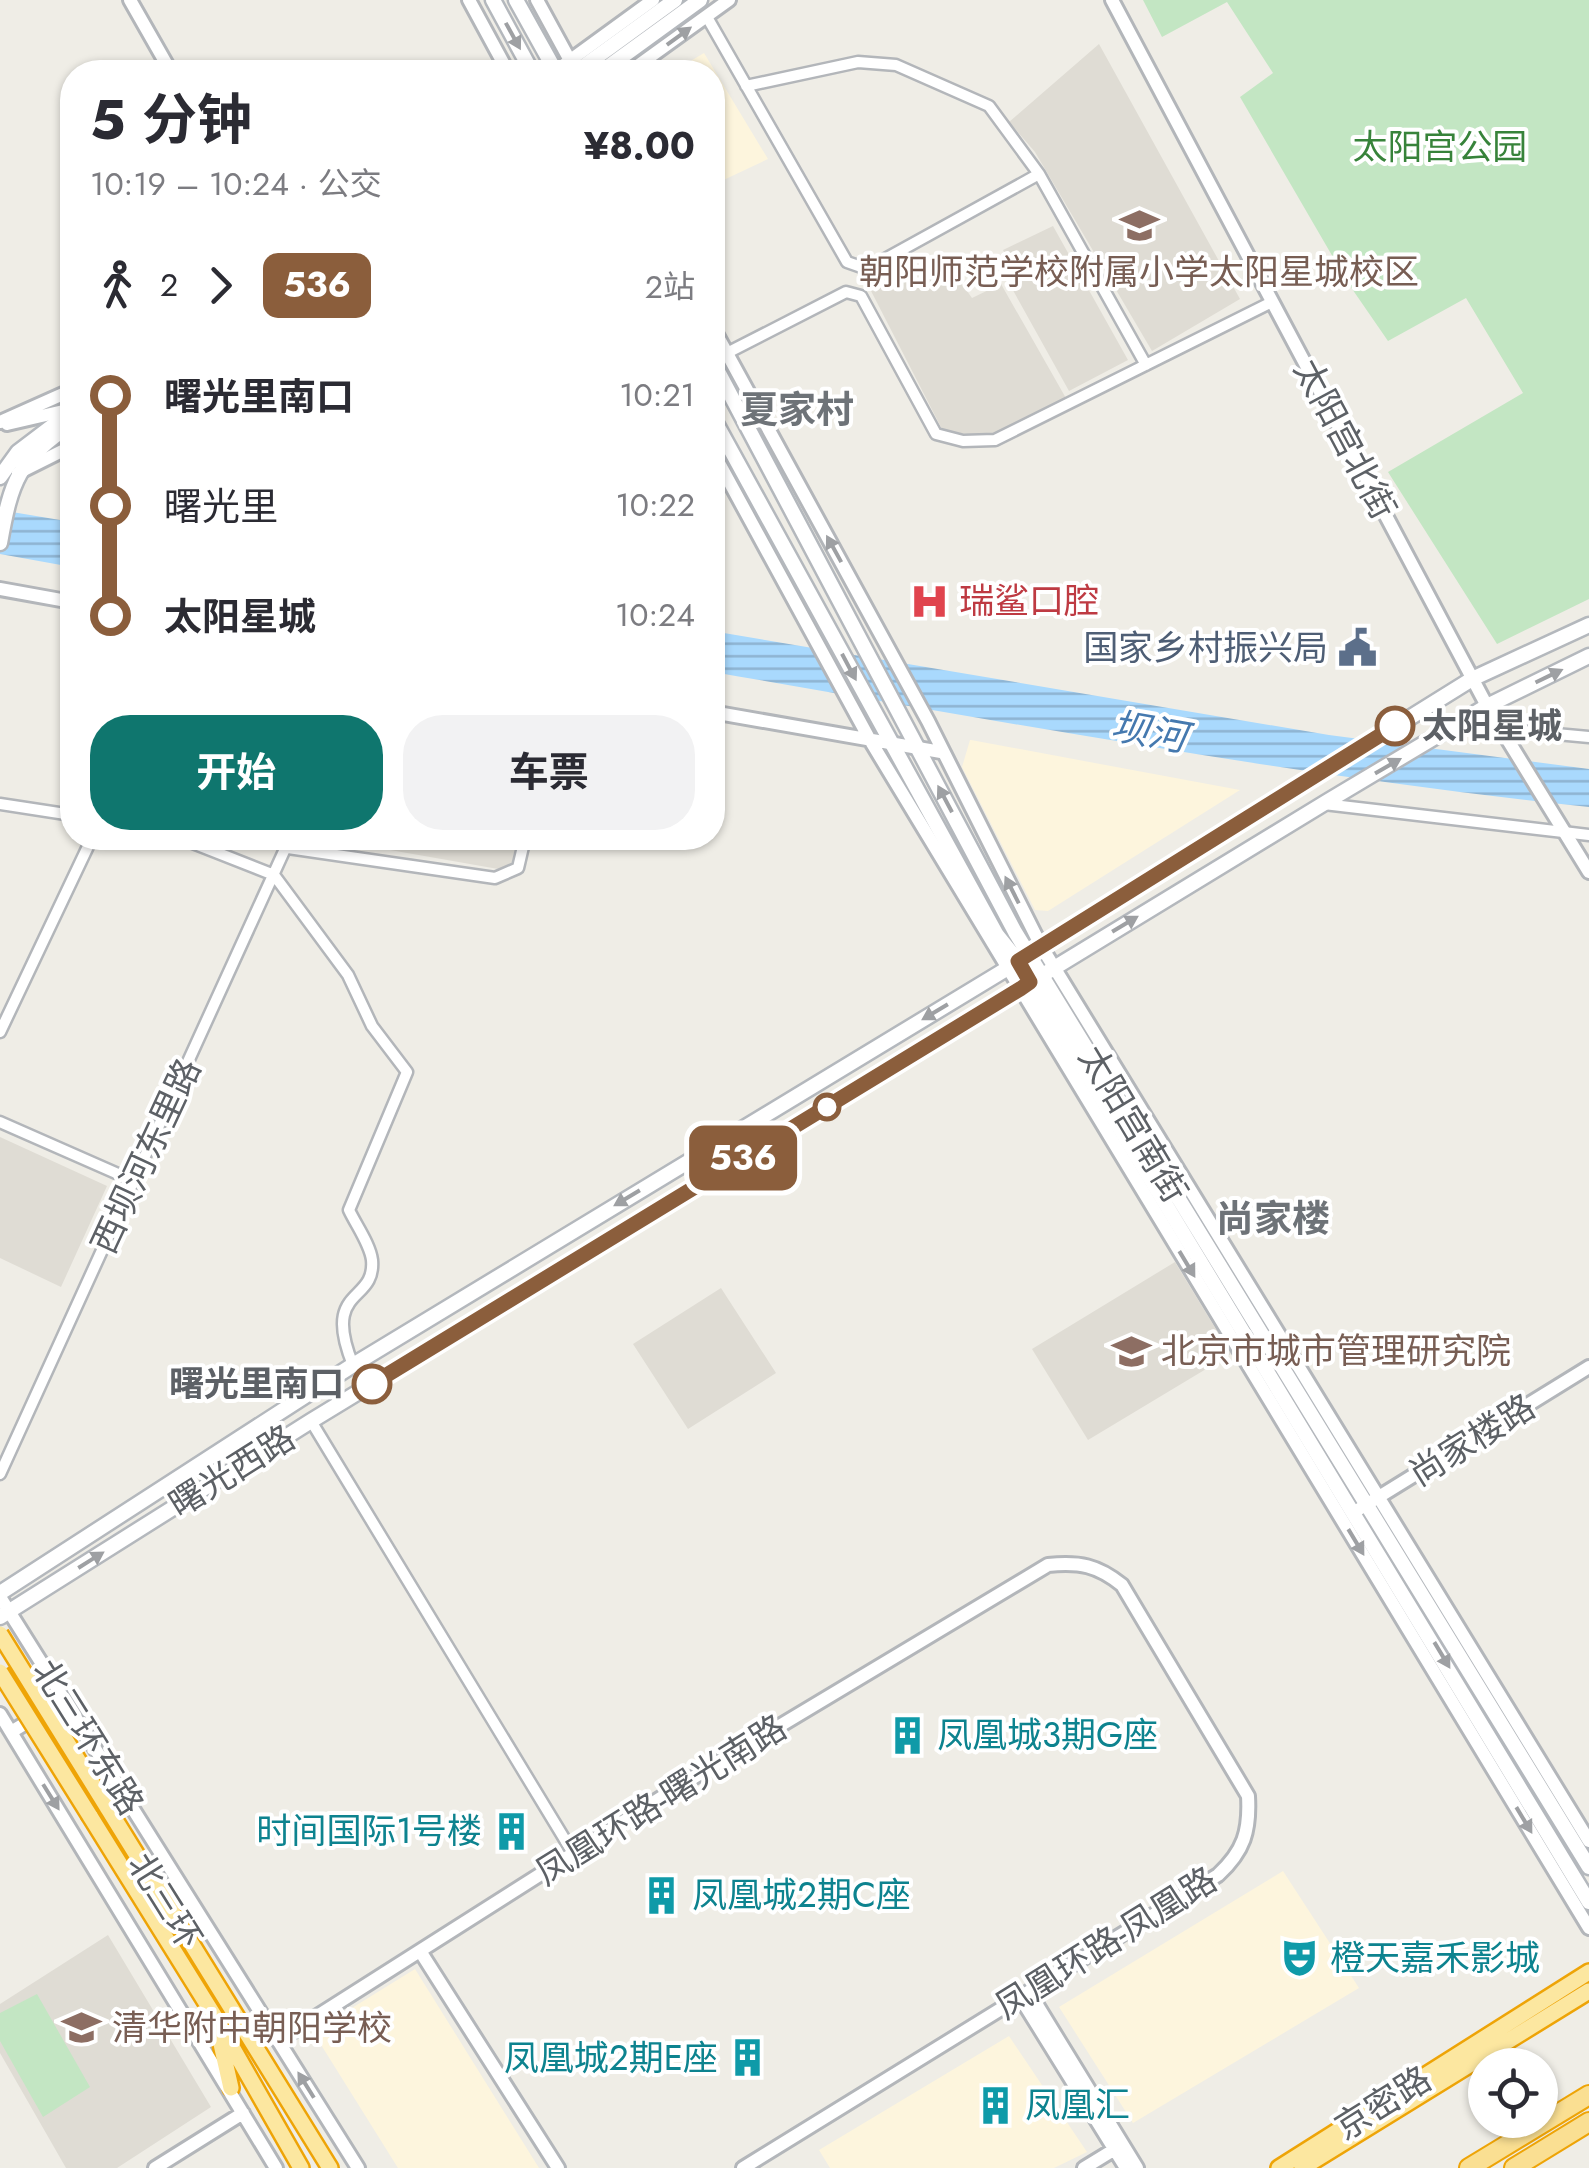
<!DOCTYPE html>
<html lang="zh">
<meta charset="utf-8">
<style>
:root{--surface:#fff;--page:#f2f2f3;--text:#2b2b33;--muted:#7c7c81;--accent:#0f766e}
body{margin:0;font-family:Jost,"Noto Sans SC",sans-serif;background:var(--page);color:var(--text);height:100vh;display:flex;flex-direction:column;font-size:38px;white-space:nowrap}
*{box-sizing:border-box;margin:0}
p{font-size:32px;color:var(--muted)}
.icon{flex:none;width:55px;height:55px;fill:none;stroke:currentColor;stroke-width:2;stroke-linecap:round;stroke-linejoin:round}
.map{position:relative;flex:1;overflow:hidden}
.side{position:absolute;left:60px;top:60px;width:665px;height:790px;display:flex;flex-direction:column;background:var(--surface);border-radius:40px;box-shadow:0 2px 8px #0004}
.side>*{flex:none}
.badge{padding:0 20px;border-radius:15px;font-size:35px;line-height:65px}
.buttons{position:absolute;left:1468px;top:2048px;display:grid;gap:20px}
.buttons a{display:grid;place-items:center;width:90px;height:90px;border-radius:50%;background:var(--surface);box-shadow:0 2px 8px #0004;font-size:50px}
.map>.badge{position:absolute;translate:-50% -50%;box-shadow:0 0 0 5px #fff}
.legs{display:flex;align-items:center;gap:15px;height:110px;padding:0 30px;font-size:32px}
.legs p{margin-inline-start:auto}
.headline{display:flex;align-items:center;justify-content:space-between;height:170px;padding:0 30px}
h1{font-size:55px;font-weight:700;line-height:75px}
.cta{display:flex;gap:20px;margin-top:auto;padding:20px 30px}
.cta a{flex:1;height:115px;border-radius:40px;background:var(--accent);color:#fff;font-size:40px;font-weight:700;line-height:115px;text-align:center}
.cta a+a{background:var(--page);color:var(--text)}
ul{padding:0 30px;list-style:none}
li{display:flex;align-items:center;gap:35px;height:110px;font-size:38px}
li i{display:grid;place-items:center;width:15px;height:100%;margin:0 12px;background:currentColor}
li i::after{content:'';width:25px;height:25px;margin:-12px;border:8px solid;border-radius:50%;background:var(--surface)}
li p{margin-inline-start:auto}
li:first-child i{background:linear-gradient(#0000 50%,currentColor 0)}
li:last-child i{background:linear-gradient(currentColor 50%,#0000 0)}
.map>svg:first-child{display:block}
.commercial{fill:#fdf5dd}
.education{fill:#dfdcd4}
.green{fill:#c3e6c3}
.water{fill:url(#water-rules)}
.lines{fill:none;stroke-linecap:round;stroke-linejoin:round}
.minor-casing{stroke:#b3b6ba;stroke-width:15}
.tertiary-casing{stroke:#b3b6ba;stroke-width:18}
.secondary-casing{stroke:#b4b8bd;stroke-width:19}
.trunk-casing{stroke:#eea407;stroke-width:20}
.motorway-casing{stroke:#eea407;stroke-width:22}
.minor{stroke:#fff;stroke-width:10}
.tertiary{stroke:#fff;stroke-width:12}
.secondary{stroke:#fff;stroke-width:14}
.trunk{stroke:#fce7a0;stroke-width:15}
.motorway{stroke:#fadf92;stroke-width:18}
.trunk-bridge-casing{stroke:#eea407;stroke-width:20;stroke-linecap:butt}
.trunk-bridge{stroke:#fce7a0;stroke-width:15}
.oneway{fill:#9ea0a3}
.line-1-casing{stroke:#fff;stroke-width:22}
.line-1{stroke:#8b5e3c;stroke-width:15}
.stop-1-dot{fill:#fff;stroke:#8b5e3c;stroke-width:5}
.labels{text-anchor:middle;stroke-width:8;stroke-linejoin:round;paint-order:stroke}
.park-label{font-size:35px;fill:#37833a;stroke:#fff}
.education-label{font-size:35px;fill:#785e54;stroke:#fff;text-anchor:start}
.street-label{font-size:35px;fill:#5d6166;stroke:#fff}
.health-label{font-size:35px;fill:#be3a42;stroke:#fff;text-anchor:start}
.service-label{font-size:35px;fill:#4e5e75;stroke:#fff;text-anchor:end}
.stop-label{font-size:35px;font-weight:bold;fill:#5d6166;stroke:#fff;text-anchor:start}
.culture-label{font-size:35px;fill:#0d838f;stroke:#fff;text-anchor:start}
.neighbourhood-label{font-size:38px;font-weight:bold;fill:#6e7378;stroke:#fff}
.water-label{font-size:38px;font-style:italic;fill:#4579af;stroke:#fff}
</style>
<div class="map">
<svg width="1589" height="2168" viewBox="0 0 1589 2168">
<defs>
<pattern id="water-rules" width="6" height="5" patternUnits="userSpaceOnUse" patternTransform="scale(2.5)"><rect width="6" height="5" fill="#a9d9fd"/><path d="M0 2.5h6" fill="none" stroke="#8db3d1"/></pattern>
</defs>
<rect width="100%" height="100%" fill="#efede6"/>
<!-- commercial -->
<path class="commercial" d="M704,53L768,159L713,185L712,72H672Z
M970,740H971L1240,790L1048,911L1035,910L962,767Z
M1283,1871L1359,1988L1133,2123L1059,2007Z
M415,1969L539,2168H398L313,2032Z
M1009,2036L1087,2152L1054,2168H830L819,2150Z"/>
<!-- education -->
<path class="education" d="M1099,44L1240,299L1152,351L1035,152L1009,122Z
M1053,226L1128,360L1069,391L1000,267L1009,261L1003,250Z
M908,269L918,283L951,269L972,298L1001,284L1067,400L991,437L943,431L870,289Z
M363,838H517L512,862L504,870L373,847Z
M0,1137L107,1186L61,1287L0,1258Z
M1175,1262L1231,1354L1088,1440L1032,1349Z
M721,1288L776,1373L688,1429L633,1344Z
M108,1935L211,2107L117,2168H66L0,2053V2004Z"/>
<!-- green -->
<path class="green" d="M1143,0H1589V599L1497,644L1388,472L1523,393L1466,298L1388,341L1348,283L1240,97L1273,73L1227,2L1162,37Z
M37,1994L90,2087L43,2117L0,2041V2013Z"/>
<!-- water -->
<path class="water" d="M0,510L72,522V567L0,554Z
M712,631L1329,735L1589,769V807C1295,776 1004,722 713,672Z"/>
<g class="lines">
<defs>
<path id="minor" d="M707,17L847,262L867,269L1039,174
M746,86L858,62L896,65L989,106L1039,174L1146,365
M727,353L846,292L861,296L936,434L963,441L995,440L1272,302
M1501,729L1589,737
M0,804L72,815
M1324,804L1589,835
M180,838L274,875L348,975L372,1026L407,1072L349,1210C356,1225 370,1244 372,1260C376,1304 321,1286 353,1365
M288,848L495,878L518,868L525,838
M0,1032L92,838
M0,1122L134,1181
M311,1421L573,1853
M0,1474L290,838"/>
<path id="tertiary" d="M130,0L171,72
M469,0L508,72
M537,0L573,66
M1112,0L1487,706L1589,872
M554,72L653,0
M629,72L729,0
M712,326L928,721L1041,946L1589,1841
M0,422L72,390
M7,424L72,409
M712,450L870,740L1589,1928
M18,473L72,446
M0,589L72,602
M712,712L941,752
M1356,1511L1589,1367
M0,1597L358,2168
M0,1714L276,2168
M11,1732L64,1700
M420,1951L558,2168
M1029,1992L1137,2168
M1020,1997L1126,2168
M278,2041L681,1785L1048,1565C1080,1562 1097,1565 1122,1585L1248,1796C1250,1831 1244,1851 1218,1875L743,2168
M155,2168L243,2113
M1084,2168L1120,2146"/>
<path id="secondary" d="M493,0L532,72
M516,0L556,72
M576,72L675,0
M601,72L700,0
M712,360L1015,932L1589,1867
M712,416L997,935L1018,961L1589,1902
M0,477L18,452L72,411
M0,543C11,481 18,460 72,424
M0,1593L353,1365L1008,968L1472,679L1589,625
M0,1617L311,1421L1328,801L1487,706L1589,656"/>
<path id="trunk" d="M107,1807L330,2168
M90,1816L215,2017L301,2168
M219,2035L231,2088
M1279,2168L1589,1972
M1302,2168L1589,1991"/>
<path id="motorway" d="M1469,2168L1589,2095
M1514,2168L1589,2122"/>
</defs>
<!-- minor casing -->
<use href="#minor" class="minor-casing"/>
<!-- tertiary casing -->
<use href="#tertiary" class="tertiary-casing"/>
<!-- secondary casing -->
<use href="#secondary" class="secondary-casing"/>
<!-- trunk casing -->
<use href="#trunk" class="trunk-casing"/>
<!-- motorway casing -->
<use href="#motorway" class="motorway-casing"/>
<!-- minor -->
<use href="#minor" class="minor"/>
<!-- tertiary -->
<use href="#tertiary" class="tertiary"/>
<!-- secondary -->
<use href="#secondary" class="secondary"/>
<!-- trunk -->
<use href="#trunk" class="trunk"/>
<!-- motorway -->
<use href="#motorway" class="motorway"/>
<defs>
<path id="trunk-bridge" d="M0,1634L107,1807
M0,1672L90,1816"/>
</defs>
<!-- trunk-bridge casing -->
<use href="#trunk-bridge" class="trunk-bridge-casing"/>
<!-- trunk-bridge -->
<use href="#trunk-bridge" class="trunk-bridge"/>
</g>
<!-- one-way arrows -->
<defs><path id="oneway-solid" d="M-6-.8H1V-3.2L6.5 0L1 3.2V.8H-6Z" transform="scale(2.5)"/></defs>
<g class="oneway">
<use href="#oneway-solid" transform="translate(513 36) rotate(61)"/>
<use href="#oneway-solid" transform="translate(679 36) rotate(-36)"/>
<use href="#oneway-solid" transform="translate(834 549) rotate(-119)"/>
<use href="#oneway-solid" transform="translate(849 667) rotate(62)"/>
<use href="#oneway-solid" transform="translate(1549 676) rotate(-26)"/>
<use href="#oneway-solid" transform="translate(1388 766) rotate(-30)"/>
<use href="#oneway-solid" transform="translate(945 799) rotate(-118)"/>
<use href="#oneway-solid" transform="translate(1012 890) rotate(-117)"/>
<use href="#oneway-solid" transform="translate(1125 924) rotate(-31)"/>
<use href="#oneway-solid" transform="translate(935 1012) rotate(149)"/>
<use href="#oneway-solid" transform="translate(627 1198) rotate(149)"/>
<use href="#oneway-solid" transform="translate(1187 1264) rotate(59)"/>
<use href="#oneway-solid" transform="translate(1356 1542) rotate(59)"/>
<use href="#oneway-solid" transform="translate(91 1560) rotate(-32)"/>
<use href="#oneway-solid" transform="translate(1442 1655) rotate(59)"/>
<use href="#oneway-solid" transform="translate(51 1797) rotate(58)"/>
<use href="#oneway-solid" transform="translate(1524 1820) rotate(59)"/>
<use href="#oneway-solid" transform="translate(306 2085) rotate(-122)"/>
</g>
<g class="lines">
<defs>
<path id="line-1" d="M372,1384L1020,989L1030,982L1018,961L1395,726"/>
</defs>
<!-- line-1 casing -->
<use href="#line-1" class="line-1-casing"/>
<!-- line-1 -->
<use href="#line-1" class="line-1"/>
</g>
<!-- icons -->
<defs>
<symbol id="school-bare" viewBox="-9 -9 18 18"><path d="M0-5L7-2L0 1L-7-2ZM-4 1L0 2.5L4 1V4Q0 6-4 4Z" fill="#8d6e63" stroke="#fff" stroke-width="2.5" paint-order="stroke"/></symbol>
<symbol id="hospital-bare" viewBox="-9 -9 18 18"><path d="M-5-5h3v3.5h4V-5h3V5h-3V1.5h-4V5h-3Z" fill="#e0444e" stroke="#fff" stroke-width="2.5" paint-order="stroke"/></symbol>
<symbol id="civic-bare" viewBox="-9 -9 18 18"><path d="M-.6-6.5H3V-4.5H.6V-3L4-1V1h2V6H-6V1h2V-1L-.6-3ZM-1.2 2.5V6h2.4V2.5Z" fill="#5c6f8a" stroke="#fff" stroke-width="2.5" paint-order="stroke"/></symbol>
<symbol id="university-bare" viewBox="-9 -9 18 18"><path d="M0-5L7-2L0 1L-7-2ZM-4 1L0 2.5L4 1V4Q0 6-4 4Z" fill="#8d6e63" stroke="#fff" stroke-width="2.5" paint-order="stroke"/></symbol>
<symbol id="building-bare" viewBox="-9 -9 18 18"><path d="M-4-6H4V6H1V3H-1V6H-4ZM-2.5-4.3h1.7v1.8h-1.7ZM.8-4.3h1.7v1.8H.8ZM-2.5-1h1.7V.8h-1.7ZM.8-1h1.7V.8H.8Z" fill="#0f9aa8" stroke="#fff" stroke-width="2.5" paint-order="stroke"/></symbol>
<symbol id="theatre-bare" viewBox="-9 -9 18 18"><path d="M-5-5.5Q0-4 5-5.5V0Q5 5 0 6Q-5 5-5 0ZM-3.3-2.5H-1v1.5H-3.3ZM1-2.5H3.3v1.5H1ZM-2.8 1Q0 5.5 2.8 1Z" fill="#0f9aa8" stroke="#fff" stroke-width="2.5" paint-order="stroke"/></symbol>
</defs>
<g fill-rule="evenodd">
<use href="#school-bare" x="1112" y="198" width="55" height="55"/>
<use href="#hospital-bare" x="902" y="574" width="55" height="55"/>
<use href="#civic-bare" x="1330" y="620" width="55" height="55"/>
<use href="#university-bare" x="1104" y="1324" width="55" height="55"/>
<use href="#building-bare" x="880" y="1708" width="55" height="55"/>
<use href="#building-bare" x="484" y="1804" width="55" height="55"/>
<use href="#building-bare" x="634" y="1868" width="55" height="55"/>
<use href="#theatre-bare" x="1272" y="1930" width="55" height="55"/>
<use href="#school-bare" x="54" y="2000" width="55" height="55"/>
<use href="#building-bare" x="720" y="2030" width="55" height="55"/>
<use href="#building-bare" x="968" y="2078" width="55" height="55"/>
</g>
<!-- markers -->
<g class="stop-1-dot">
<circle cx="1395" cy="726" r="18"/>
<circle cx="827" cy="1107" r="12"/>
<circle cx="372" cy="1384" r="18"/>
</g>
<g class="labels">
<!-- park labels -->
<g class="park-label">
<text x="1440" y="159">太阳宫公园</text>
</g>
<!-- education labels -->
<g class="education-label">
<text x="1139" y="284" text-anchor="middle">朝阳师范学校附属小学太阳星城校区</text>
<text x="1161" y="1363">北京市城市管理研究院</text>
<text x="112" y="2040">清华附中朝阳学校</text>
</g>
<!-- street labels -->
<g class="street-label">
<text transform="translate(1345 439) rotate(62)" y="12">太阳宫北街</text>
<text transform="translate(1133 1124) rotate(59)" y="12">太阳宫南街</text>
<text transform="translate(146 1156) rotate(-65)" y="12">西坝河东里路</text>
<text transform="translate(1472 1440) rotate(-32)" y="12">尚家楼路</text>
<text transform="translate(232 1471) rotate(-32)" y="12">曙光西路</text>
<text transform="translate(88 1737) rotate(58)" y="12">北三环东路</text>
<text transform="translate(661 1800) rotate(-32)" y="12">凤凰环路-曙光南路</text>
<text transform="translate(165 1901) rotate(58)" y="12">北三环</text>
<text transform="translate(1106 1943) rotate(-32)" y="12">凤凰环路-凤凰路</text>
<text transform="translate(1383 2103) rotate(-32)" y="12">京密路</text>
</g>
<!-- health labels -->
<g class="health-label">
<text x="959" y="613">瑞鲨口腔</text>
</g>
<!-- service labels -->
<g class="service-label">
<text x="1328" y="660">国家乡村振兴局</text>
</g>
<!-- stop labels -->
<g class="stop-label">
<text x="1422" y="738">太阳星城</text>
<text x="344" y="1396" text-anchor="end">曙光里南口</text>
</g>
<!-- culture labels -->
<g class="culture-label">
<text x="937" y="1747">凤凰城3期G座</text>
<text x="482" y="1843" text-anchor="end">时间国际1号楼</text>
<text x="692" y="1907">凤凰城2期C座</text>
<text x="1330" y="1970">橙天嘉禾影城</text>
<text x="718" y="2070" text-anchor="end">凤凰城2期E座</text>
<text x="1025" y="2117">凤凰汇</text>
</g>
<!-- neighbourhood labels -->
<g class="neighbourhood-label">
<text x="797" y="423">夏家村</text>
<text x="1273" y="1232">尚家楼</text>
</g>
<!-- water labels -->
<g class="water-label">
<text transform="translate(1149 732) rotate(10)" y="13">坝河</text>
</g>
</g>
</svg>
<div class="buttons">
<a><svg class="icon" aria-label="locate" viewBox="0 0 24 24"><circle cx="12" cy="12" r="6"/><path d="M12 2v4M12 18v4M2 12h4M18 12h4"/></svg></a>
</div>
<b class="badge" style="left:743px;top:1158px;background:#8b5e3c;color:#fff">536</b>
<section class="side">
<div class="headline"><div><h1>5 分钟</h1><p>10:19 – 10:24 · 公交</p></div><b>¥8.00</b></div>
<div class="legs"><svg class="icon" aria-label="walk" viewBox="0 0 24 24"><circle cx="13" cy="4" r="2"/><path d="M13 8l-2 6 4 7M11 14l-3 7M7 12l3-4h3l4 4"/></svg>2<svg class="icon" aria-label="forward" viewBox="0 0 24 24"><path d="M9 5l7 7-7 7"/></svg><b class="badge" style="background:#8b5e3c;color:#fff">536</b><p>2站</p></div>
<ul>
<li><i style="color:#8b5e3c"></i><b>曙光里南口</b><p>10:21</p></li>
<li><i style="color:#8b5e3c"></i><span>曙光里</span><p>10:22</p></li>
<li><i style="color:#8b5e3c"></i><b>太阳星城</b><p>10:24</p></li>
</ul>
<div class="cta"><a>开始</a><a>车票</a></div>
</section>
</div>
